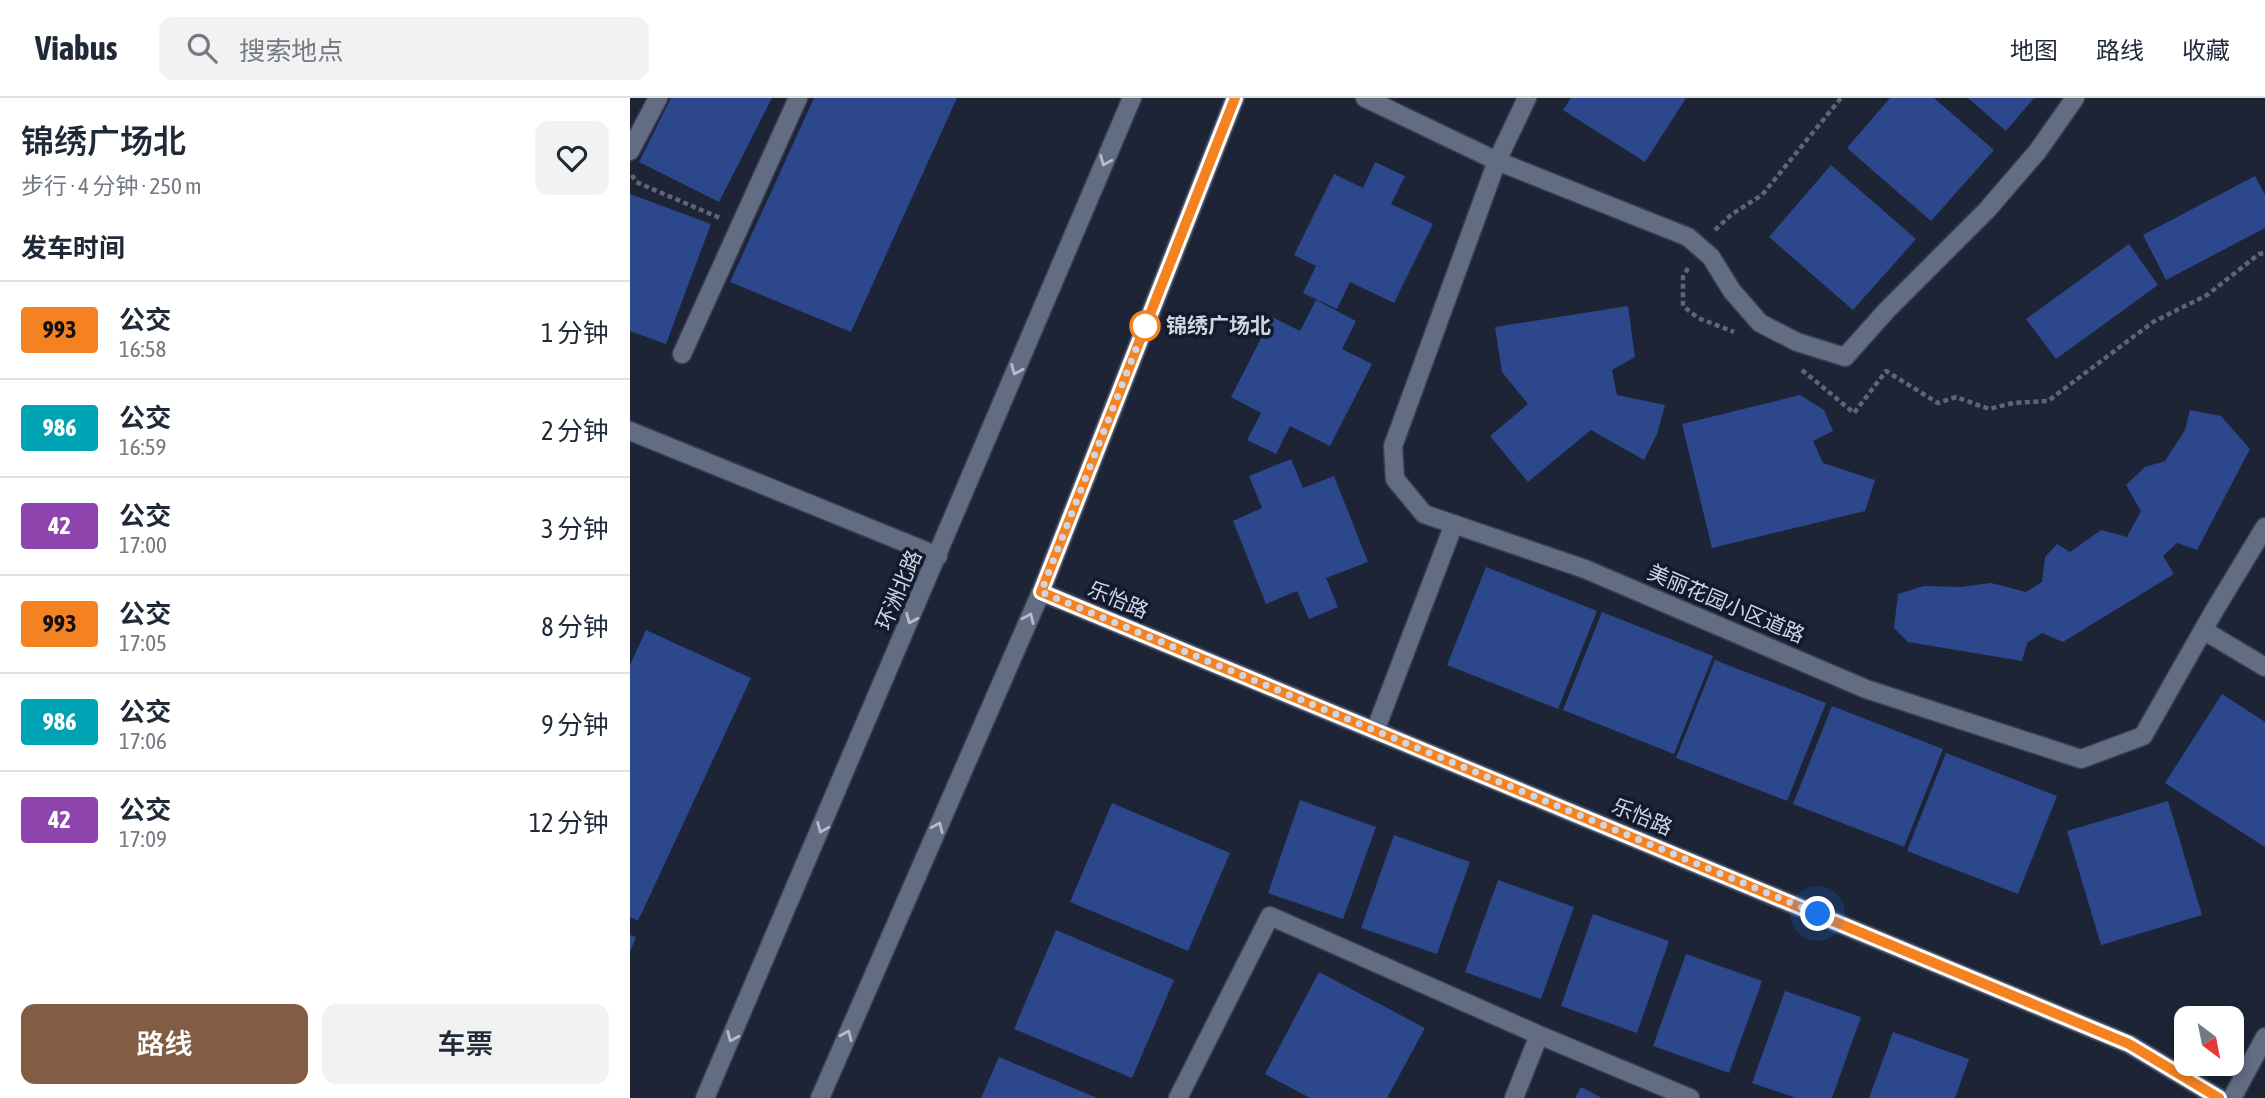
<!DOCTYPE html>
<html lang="zh">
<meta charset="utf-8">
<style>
:root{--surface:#fff;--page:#f2f2f3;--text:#1f2937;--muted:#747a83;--line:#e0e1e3;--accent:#825d44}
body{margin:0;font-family:"Asap Condensed","Noto Sans SC",sans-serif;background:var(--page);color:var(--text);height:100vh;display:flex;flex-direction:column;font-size:26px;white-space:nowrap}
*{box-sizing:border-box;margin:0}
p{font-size:23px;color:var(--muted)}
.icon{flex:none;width:38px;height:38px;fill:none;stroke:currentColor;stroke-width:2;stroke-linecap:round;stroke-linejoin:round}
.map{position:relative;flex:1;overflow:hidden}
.details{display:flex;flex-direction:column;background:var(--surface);width:630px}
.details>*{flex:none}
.badge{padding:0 14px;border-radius:5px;font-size:24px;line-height:46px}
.needle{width:46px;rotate:148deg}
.controls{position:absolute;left:1544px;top:908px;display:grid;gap:14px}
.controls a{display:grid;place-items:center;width:70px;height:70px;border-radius:14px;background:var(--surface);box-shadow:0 4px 10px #0003;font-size:35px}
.you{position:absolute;width:35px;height:35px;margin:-18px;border:5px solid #fff;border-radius:50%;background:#1a73e8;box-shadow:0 0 0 10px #1a73e833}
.map>.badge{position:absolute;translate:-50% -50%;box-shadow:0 0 0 4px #fff}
h2{padding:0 21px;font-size:26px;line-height:63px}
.round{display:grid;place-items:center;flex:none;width:74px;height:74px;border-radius:14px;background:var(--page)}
.head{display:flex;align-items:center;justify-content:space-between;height:119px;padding:0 21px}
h1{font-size:33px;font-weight:600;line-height:52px}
.primary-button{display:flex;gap:14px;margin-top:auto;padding:14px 21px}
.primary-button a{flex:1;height:80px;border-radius:14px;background:var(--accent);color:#fff;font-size:28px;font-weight:600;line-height:80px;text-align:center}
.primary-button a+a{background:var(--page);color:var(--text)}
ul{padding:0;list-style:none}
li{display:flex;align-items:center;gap:21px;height:98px;padding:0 21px;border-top:2px solid var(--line)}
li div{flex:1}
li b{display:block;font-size:26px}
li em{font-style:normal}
li .badge{min-width:77px;font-weight:700;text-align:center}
header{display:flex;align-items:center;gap:42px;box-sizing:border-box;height:98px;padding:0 35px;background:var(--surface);border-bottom:2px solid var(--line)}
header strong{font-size:33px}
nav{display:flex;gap:38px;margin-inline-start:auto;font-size:24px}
.search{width:490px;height:63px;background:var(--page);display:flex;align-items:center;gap:18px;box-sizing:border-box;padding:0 24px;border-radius:14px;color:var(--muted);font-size:26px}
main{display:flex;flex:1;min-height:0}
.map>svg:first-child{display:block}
.building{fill:#2d478c}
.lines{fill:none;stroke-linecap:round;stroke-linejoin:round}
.pedestrian-casing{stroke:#3a4050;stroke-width:21}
.minor-casing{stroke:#3a4050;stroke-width:21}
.tertiary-casing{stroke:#3a4050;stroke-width:21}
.secondary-casing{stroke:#3a4050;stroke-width:21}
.path{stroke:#5e6575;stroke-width:4.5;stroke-dasharray:5 3.5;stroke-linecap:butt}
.pedestrian{stroke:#626c83;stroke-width:18}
.minor{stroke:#626c83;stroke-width:18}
.tertiary{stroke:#626c83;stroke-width:18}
.secondary{stroke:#626c83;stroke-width:18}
.oneway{stroke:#b4bbca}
.line-casing{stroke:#fff;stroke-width:16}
.line{stroke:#f58220;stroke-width:10}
.walk{stroke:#cfd5e2;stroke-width:7;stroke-dasharray:0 12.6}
.stop-dot{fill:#fff;stroke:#f58220;stroke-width:3.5}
.labels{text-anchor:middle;stroke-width:7;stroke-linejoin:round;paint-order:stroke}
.stop-label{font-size:21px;font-weight:bold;fill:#cfd5e2;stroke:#121a2c;text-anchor:start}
.street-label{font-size:21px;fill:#cfd5e2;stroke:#121a2c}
</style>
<header>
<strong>Viabus</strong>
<div class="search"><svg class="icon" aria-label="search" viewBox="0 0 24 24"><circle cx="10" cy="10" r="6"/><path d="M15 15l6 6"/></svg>搜索地点</div>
<nav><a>地图</a><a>路线</a><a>收藏</a></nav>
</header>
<main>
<section class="details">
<div class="head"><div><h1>锦绣广场北</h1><p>步行 · 4 分钟 · 250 m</p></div><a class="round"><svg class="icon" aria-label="heart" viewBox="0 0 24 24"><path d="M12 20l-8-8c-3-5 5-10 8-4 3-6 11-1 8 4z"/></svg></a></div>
<h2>发车时间</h2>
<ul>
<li><span class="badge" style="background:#f58220;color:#111">993</span><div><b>公交</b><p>16:58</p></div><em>1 分钟</em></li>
<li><span class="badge" style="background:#00a3b4;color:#fff">986</span><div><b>公交</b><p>16:59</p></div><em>2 分钟</em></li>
<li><span class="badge" style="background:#8e44ad;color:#fff">42</span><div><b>公交</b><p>17:00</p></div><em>3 分钟</em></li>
<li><span class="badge" style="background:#f58220;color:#111">993</span><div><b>公交</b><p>17:05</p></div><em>8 分钟</em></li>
<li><span class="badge" style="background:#00a3b4;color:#fff">986</span><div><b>公交</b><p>17:06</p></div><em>9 分钟</em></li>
<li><span class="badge" style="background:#8e44ad;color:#fff">42</span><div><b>公交</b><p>17:09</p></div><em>12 分钟</em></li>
</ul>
<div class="primary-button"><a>路线</a><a>车票</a></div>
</section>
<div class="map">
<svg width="1635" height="1000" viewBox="0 0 1635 1000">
<rect width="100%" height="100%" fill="#1c2436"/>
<!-- building -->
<path class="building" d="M41,0H142L89,104L9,64Z
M184,0H327L221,234L100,184Z
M941,0H1056L1015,64L933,12Z
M1260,0H1304L1364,52L1301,123L1217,50Z
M1338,0H1404L1376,33Z
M745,64L775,78L761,106L803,126L764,205L720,184L707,211L673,195L686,168L664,157L704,76L733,90Z
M1201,67L1286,141L1223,212L1139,139Z
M1625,78L1635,97V130L1536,182L1513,137Z
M0,96L81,126L36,246L0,233Z
M1499,146L1528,187L1426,261L1396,221Z
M686,202L726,223L712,251L742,266L700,348L660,328L646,356L617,342L631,315L601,299L642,219L670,233Z
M998,208L1005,259L982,272L987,297L1035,307L1027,336L1014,362L961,332L898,384L860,338L898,306L872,274L865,229Z
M1170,297L1194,312L1203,333L1183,343L1193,365L1245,382L1235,413L1082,450L1052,326Z
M1560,312L1591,318L1620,351L1567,452L1547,445L1533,458L1544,476L1433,544L1412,535L1397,545L1392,563L1278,544L1264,530L1268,496L1294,488L1330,489L1361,485L1396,494L1412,484L1415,459L1427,446L1440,454L1471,432L1497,439L1511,413L1496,387L1515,369L1535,363L1555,332Z
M661,361L673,390L704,378L738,464L696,480L708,509L679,521L667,493L636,506L603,423L632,410L619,378Z
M856,469L967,513L928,611L817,567Z
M972,514L1083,558L1044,656L933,612Z
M16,532L121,580L8,823L0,819V567Z
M1085,562L1196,605L1157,703L1046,660Z
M1592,596L1635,624V749L1535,685Z
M1202,608L1313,651L1274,749L1163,706Z
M1316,655L1427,698L1388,796L1277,753Z
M670,702L746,729L713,821L638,795Z
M1538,703L1572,817L1471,847L1437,733Z
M482,705L600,755L558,853L440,804Z
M764,737L840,764L807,856L731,830Z
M868,782L944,809L911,901L835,874Z
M963,816L1039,843L1007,935L931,908Z
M426,832L544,882L502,980L384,931Z
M0,837L6,839L0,854Z
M1056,856L1132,883L1099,975L1023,948Z
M689,874L795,930L757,1000H680L635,976Z
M1155,893L1231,919L1202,1000H1166L1122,985Z
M1263,934L1339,961L1325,1000H1239Z
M369,959L467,1000H351Z
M951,989L972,1000H945Z"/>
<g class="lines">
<defs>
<path id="pedestrian" d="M52,256L168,0"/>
<path id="minor" d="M735,0L867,63L897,0
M1445,0L1407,54L1357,112L1257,212L1215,259L1167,244L1130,225L1102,193L1081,159L1058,139L867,63L763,348L765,381L794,416L955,471L1236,591L1451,661L1513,638L1584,513L1635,429
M0,53L28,0
M1573,532L1635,569
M745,633L824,426
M548,1000L640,818L909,937L1060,1000
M884,1000L909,937"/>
<path id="tertiary" d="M0,333L308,458
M411,494L1499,946L1589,1000
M1602,1000L1635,939"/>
<path id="secondary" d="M75,1000L502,0
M190,1000L411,494L605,0"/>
</defs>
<!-- pedestrian casing -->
<use href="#pedestrian" class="pedestrian-casing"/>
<!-- minor casing -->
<use href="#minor" class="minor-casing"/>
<!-- tertiary casing -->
<use href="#tertiary" class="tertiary-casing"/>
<!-- secondary casing -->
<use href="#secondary" class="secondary-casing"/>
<!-- path -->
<path class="path" d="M2,77L6,84L90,120
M1085,132L1102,116L1132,97L1211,0
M1058,170L1053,179V208L1068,220L1104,234
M1172,272L1224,315L1256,273L1308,305L1326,299L1359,311L1383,305L1418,303L1523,224L1577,197L1629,156L1635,155"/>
<!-- pedestrian -->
<use href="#pedestrian" class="pedestrian"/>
<!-- minor -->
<use href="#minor" class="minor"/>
<!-- tertiary -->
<use href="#tertiary" class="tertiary"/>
<!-- secondary -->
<use href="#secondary" class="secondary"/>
</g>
<!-- one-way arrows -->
<defs><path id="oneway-chevron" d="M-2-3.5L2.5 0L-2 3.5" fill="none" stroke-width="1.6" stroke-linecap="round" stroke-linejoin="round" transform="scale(1.75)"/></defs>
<g class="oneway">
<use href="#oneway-chevron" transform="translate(475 63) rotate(113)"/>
<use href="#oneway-chevron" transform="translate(386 272) rotate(113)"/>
<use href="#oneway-chevron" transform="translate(399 520) rotate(-66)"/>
<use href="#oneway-chevron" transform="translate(281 521) rotate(113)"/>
<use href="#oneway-chevron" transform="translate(308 729) rotate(-66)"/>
<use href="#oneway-chevron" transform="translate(192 730) rotate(113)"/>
<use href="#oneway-chevron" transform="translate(217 937) rotate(-66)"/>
<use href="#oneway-chevron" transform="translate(102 939) rotate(113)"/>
</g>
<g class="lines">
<defs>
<path id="line" d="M605,0L411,494L1499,946L1589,1000"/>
</defs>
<!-- line casing -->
<use href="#line" class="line-casing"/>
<!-- line -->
<use href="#line" class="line"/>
<!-- walk -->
<path class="walk" d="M515,228L411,494L1188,816"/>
</g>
<!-- markers -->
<circle class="stop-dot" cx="515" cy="228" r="14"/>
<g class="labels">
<!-- stop labels -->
<g class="stop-label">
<text x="536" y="235">锦绣广场北</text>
</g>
<!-- street labels -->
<g class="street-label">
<text transform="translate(269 492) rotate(-67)" y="7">环洲北路</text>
<text transform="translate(488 502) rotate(23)" y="7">乐怡路</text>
<text transform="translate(1096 506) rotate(23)" y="7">美丽花园小区道路</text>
<text transform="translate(1012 719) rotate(23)" y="7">乐怡路</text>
</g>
</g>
</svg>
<div class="controls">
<a><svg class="needle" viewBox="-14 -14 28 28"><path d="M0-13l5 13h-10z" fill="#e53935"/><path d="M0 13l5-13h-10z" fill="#747a83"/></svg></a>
</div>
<div class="you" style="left:1188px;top:816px"></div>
</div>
</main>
